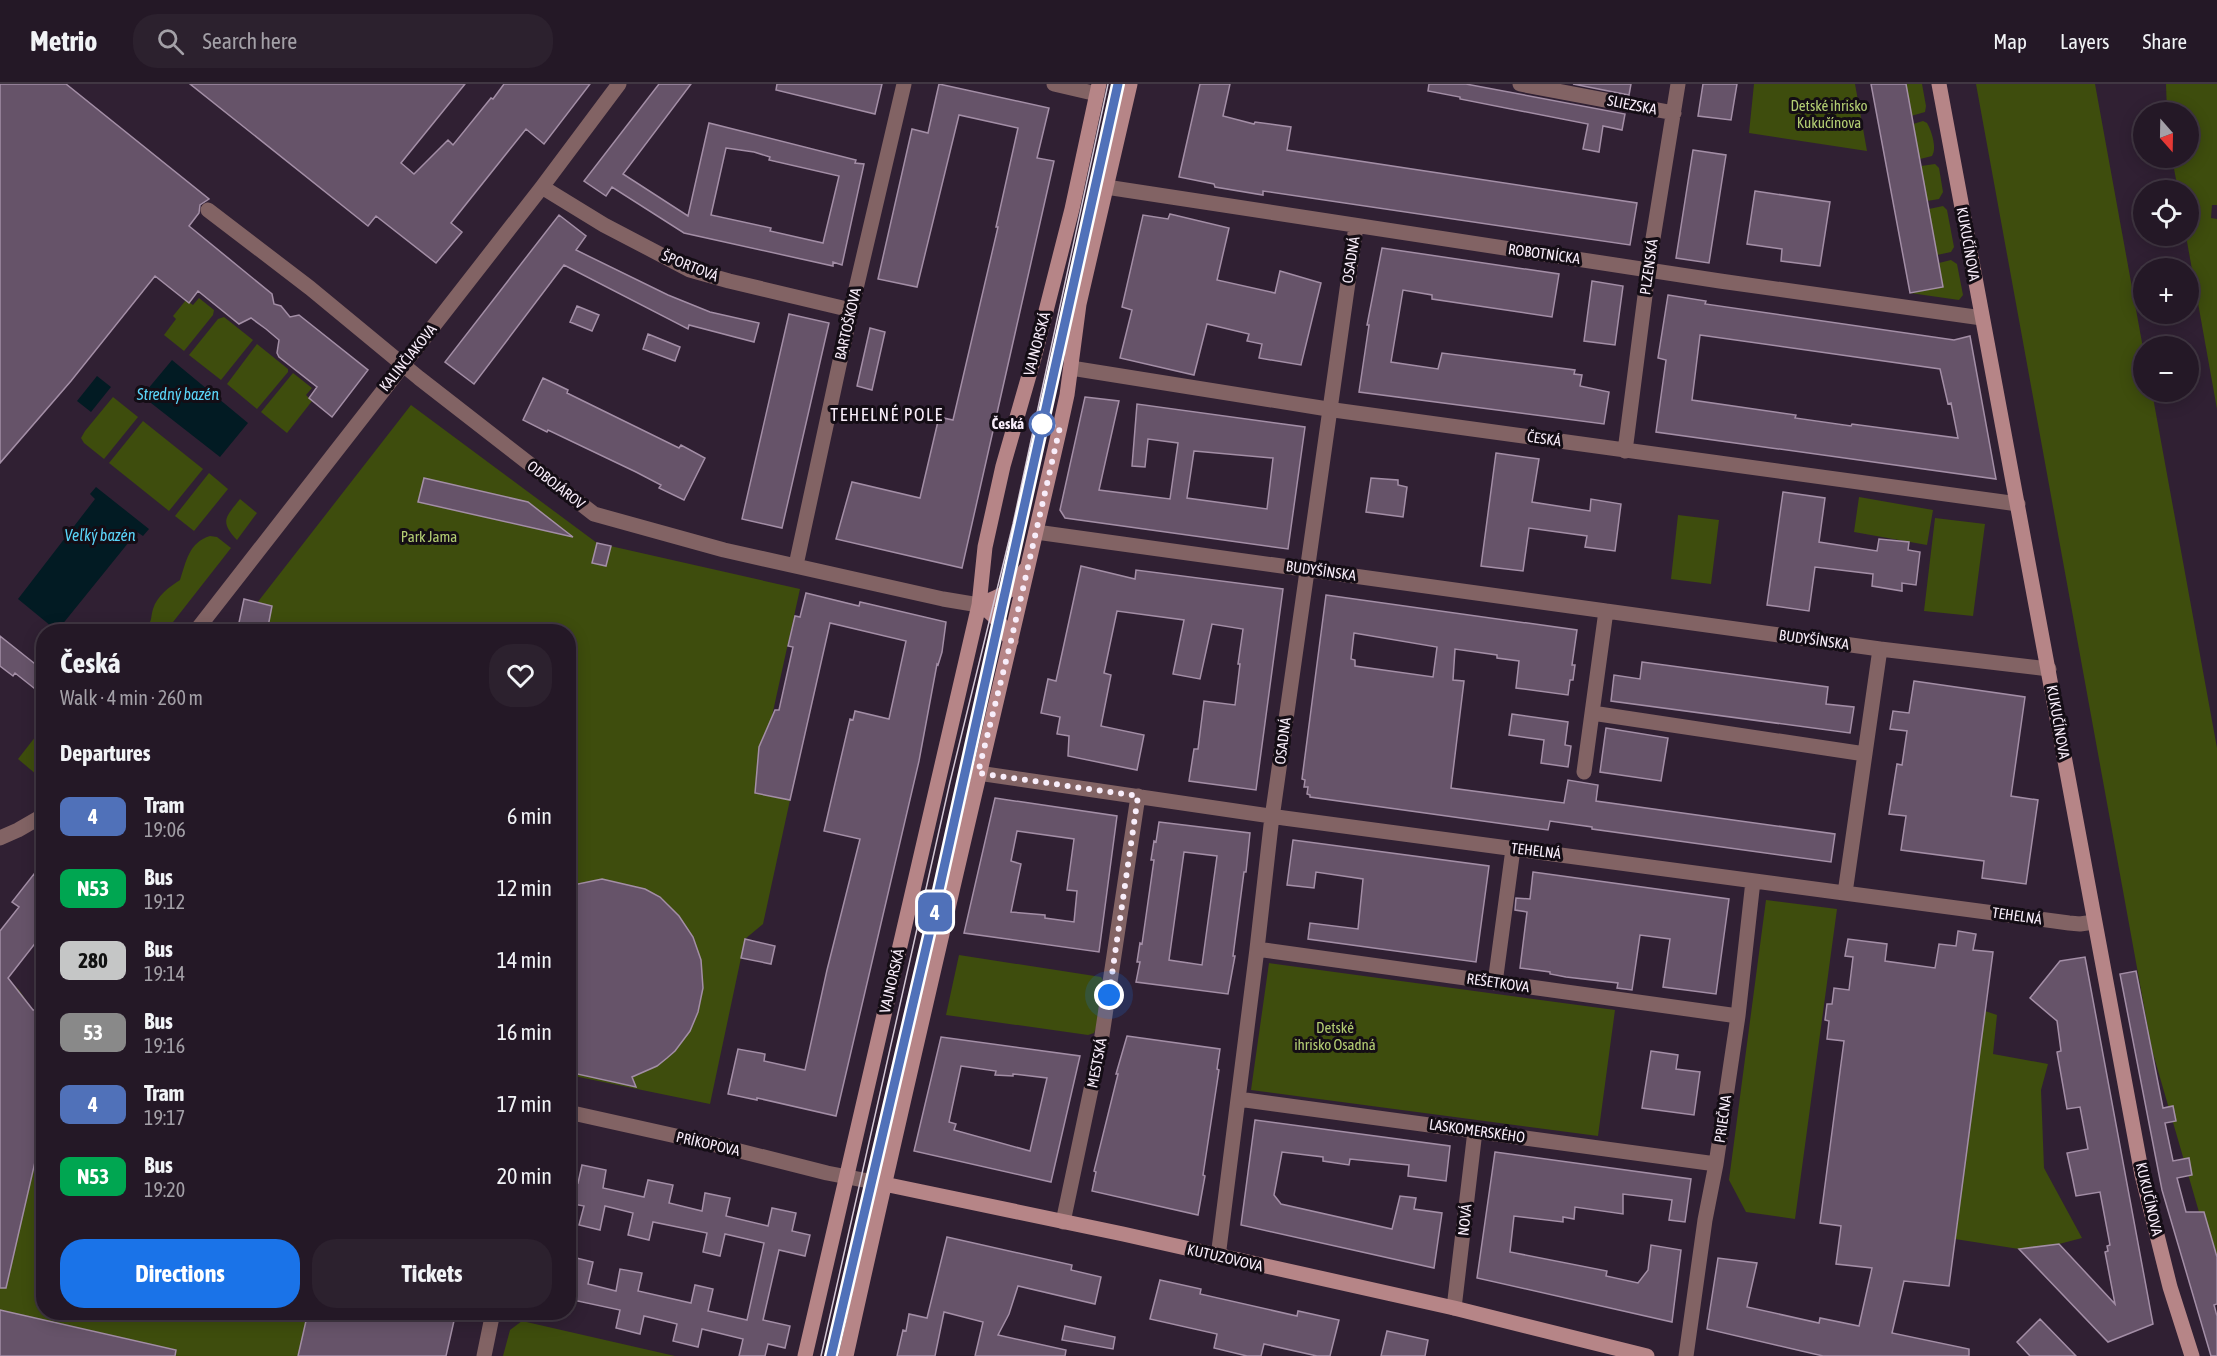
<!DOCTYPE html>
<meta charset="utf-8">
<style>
:root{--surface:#241826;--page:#2c212e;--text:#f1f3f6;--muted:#a3a0a7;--line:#413743;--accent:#1a73e8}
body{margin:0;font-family:"Asap Condensed",sans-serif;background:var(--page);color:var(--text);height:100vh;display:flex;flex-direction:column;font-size:22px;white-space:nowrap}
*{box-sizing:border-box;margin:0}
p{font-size:20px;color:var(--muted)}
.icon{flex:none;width:33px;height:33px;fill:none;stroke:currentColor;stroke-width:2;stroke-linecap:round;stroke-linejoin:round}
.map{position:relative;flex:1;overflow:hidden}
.side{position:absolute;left:36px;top:540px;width:540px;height:696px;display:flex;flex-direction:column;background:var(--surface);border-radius:24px;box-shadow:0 3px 15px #0003,0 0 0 2px var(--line)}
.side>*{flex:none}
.badge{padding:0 12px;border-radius:9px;font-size:21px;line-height:39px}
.needle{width:39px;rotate:160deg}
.fabs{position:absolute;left:2133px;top:18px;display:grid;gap:12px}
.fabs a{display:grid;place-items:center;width:66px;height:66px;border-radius:50%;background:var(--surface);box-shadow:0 3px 15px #0003,0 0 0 2px var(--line);font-size:30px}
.you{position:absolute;width:30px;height:30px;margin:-15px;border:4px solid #fff;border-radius:50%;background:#1a73e8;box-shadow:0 0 0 9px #1a73e833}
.map>.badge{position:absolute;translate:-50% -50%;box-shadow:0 0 0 3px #fff}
h2{padding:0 24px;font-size:22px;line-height:54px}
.round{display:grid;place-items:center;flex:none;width:63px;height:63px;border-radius:24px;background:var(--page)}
.overview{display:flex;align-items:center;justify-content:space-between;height:102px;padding:0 24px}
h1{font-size:28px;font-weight:700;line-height:45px}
.primary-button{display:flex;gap:12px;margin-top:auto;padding:12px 24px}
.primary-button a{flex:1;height:69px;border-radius:24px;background:var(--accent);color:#fff;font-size:24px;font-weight:700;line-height:69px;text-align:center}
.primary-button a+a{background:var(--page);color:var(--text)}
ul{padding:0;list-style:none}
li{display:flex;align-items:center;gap:18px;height:72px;padding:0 24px}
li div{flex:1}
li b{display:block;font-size:22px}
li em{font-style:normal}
li .badge{min-width:66px;font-weight:700;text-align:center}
header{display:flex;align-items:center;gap:36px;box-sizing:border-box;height:84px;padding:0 30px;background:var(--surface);border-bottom:2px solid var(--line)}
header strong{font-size:28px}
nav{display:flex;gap:33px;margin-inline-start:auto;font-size:21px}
.search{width:420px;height:54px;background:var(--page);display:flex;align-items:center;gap:15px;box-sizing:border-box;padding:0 21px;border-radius:24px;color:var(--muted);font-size:22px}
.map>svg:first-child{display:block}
.green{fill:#3e4d0d}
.water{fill:#021b23}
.building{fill:#665369;stroke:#a38ea6;stroke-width:1.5;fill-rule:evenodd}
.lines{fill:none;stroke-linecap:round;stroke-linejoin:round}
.street{stroke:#826364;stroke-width:15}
.secondary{stroke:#b68587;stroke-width:15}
.tram{stroke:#d3c7d5;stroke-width:1.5}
.line-casing{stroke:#fff;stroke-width:14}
.line{stroke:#5071b9;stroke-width:9}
.walk{stroke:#f8edfa;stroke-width:6;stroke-dasharray:0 10.8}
.stop-dot{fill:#fff;stroke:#5071b9;stroke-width:3}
.labels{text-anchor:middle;stroke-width:6;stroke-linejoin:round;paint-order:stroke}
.street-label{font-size:15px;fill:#f8edfa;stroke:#140d15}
.park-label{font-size:15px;fill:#b3cd73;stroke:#140d15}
.stop-label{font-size:15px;font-weight:bold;fill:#f8edfa;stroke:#140d15;text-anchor:end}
.water-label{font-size:16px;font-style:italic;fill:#5bd5f9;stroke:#140d15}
.quarter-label{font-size:18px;letter-spacing:1.5px;fill:#f8edfa;stroke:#140d15}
</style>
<header>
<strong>Metrio</strong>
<div class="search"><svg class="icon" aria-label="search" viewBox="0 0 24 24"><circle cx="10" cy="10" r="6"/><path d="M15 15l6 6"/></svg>Search here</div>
<nav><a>Map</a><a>Layers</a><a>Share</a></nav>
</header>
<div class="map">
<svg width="2217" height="1272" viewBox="0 0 2217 1272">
<rect width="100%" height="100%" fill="#302033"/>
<!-- green -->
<path class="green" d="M1754,0H1855L1867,67L1749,49Z
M1906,0H1922L1926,22L1925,28L1911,32Z
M1976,0H2095L2143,264L2144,308H2152L2217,664V1190L2152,966Z
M2166,0H2217V121H2212L2211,134L2217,135V325L2186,152H2188V106H2178L2172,74H2188V28H2167Z
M1923,37L1927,39C1932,48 1937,64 1932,72L1920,75L1913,40Z
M1935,80L1939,84L1943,108L1939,115L1927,117L1921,82Z
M1943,122L1947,126L1954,163L1951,168L1937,171L1929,125Z
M1951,176L1957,180L1963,211L1959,216L1910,209L1943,203L1939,179Z
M199,214L214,226L213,231L184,267L164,251L176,235L173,232L186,216L193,221Z
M224,233L253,256L221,296L189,271L218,235Z
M257,260L288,285V288L257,325L227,300Z
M293,289L312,304L306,311L312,317L287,349L261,328Z
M113,313L138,333L104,375L84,359L81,354L85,347Z
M411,321L597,459L800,505L755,709L790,716L763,840L745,855L710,1020L569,991L568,548L267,547L272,523L257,519Z
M143,337L203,385L169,427L109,379Z
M209,389L228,405L194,447L175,432Z
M1859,413L1933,426L1927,461L1854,448Z
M240,415L257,429L237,456C219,437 226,433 240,415Z
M1678,431L1719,436L1711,500L1671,495Z
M1935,434L1985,440L1973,532L1924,527Z
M210,452L217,453L231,464L166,547H132L149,540C152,535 151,531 153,525C157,512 169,503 180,496C186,478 189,458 210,452Z
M43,643L44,696H43L18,675Z
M1766,816L1837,825L1795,1135L1746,1128L1729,1096Z
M959,871L1101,893L1104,898L1097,941L1094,949L1088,951L946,931Z
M1269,879L1615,926L1598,1052L1251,1006Z
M0,888L19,906L33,926H43L44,1228L456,1229L446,1272H0Z
M1985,927L1997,931L1993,970L2048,980L2041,1006L2044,1084L2082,1154L2059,1160L2019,1165L1955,1155Z
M522,1237L675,1272H503L510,1246Z"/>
<!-- water -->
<path class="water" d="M172,276L248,339L220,373L142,312Z
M97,292L111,303L91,328L77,317Z
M96,403L149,445L143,452L137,448L57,547L18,515L95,415L90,410Z"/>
<!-- building -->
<path class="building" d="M0,0H66L209,115L200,121L199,129L189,142L272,210L274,220L281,222L290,233L299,231L368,286L332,333L309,314L317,303L279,273L277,269L279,256L266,245L251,234L239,240L198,207L189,219L155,192L71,297L0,379Z
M190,0H465L401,79L414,90L448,56L453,61L491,14L493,15L504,0H590L544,60L526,45L451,139L462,148L436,179L376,132L368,142Z
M659,0H691L623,90L688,132L709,39L856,76L855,79L864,80L842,181L833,178V182L684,149L612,103L606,112L584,97ZM726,64L754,68L770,73L769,76L839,92L823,159L770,147L771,144L711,131Z
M777,0H882L875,30L776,6Z
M939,0L1049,24L1037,74L1054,77L962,484L836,455L852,398L920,414L939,333L953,336L998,143H996L1018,44L959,31L917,203L878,195L912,45L928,49Z
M1200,0H1230L1223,32L1254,40L1255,38L1291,43L1287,66L1637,119L1630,161L1263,107V111L1215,103L1214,100L1179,93Z
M1429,0H1466L1625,30L1622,46L1603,42L1599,68L1583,65L1588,40L1460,15V13L1428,7Z
M1573,0H1631L1629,11Z
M1703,0H1737L1731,36L1698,32Z
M1871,0H1906L1943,203L1910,209Z
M1693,66L1726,71L1709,179L1676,174Z
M1755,107L1830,118L1820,182L1781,177L1782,165L1747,160Z
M1170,130L1229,144L1217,196L1275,209L1280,187L1321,199L1301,281L1259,274L1262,260L1247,257L1249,250L1207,240L1194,291L1120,274L1132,226L1122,223L1143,131L1168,135Z
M559,131L586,152L576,166L668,211L710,228L759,239L754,258L689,241L688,245L564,181L474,300L445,278Z
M1382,164L1559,190L1552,233L1432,215V211L1403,206L1391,278L1438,285L1442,269L1575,286L1574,290L1582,291L1580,302L1609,308L1604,340L1359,308L1369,241H1367Z
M1592,197L1623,202L1615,261L1584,257Z
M1668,211L1706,217L1705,220L1954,256L1970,252L1996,395L1656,348L1666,276L1658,274ZM1700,251L1940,285L1948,320L1951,319L1958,354L1852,340L1851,342L1795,334L1796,331L1692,316Z
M577,222L599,231L592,247L570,238Z
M789,230L829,239L782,444L742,435Z
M870,244L885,248L872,306L857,302Z
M648,250L680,263L675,277L643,265Z
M543,294L568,306L567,309L679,364L681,361L705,374L684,416L659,404L661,401L636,388L548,346L547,348L523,336Z
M1085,313L1119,317L1099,406L1170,415L1178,359L1148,355L1145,383L1132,382L1137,320L1305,343L1288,465L1065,434L1060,426ZM1194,367L1273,374L1267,425L1187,414Z
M1496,369L1539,375L1532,418L1590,427L1591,415L1621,420L1615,467L1585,463L1587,452L1529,444L1523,487L1481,482Z
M424,394L528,418L573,453L418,418Z
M1371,394L1398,396V401L1407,403L1403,433L1366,428Z
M1783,408L1825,414L1819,458L1877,467L1879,455L1909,458L1908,466L1920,468L1916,501L1902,499V507L1872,502L1873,490L1815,483L1809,527L1767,521Z
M597,459L611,462L606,482L592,479Z
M1081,482L1135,495L1136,486L1283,505L1256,706L1189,697L1194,665H1198L1204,617L1235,621L1240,580H1238L1243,545L1212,540L1200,595L1173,590L1184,536L1117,527L1104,589L1111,591L1101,642L1144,651L1137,686L1068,672L1069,652L1057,650L1060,633L1041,629L1048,595L1056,597Z
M806,509L859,522L860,518L869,520L946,538L942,568L938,581L937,580L919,677L836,1032L757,1014V1016L728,1010L738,965L765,970L764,977L805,986L827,886L860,755L824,747L850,635L853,636L855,627L889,635L906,557L830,539L790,716L755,709L759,663L775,626H779L793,563L788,562L795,532L800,533Z
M1326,511L1577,546L1572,581H1575L1573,596H1570L1568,611L1516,604L1519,577L1497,574V571L1455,565L1453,596L1464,597L1451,704L1564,719L1568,696L1598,701L1596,717L1835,750L1831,778L1592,745V743L1550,737L1548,746L1310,713V711L1307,710L1308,703H1304L1305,696L1302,695ZM1354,549L1437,563L1433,593L1355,582V576L1351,575Z
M244,515L272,522L267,548H237Z
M0,552L44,587V612L15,589L13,592L0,582Z
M1642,578L1828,603L1826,620L1854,623L1850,649L1611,617L1614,591L1640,595Z
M1914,597L2025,613L2011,712L2038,716L2026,800L1982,794L1984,777L1901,766L1906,732L1889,730L1897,680L1902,681L1907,647L1890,645L1893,627L1909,629Z
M1512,630L1568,638L1565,661L1571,662L1568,683L1541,679L1544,656L1509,651Z
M1606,644L1668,654L1661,697L1600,688Z
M995,714L1117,732L1099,868L964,849ZM1017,747L1074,755L1067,806L1077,807L1074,838L1045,834V831L1011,828L1021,780L1011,777Z
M1159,738L1250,749L1246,788H1244L1233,872H1235L1228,910L1136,898L1140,878H1137L1140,859L1142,860L1154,776H1151L1154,757L1156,758ZM1184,768L1217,772L1202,881L1169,876Z
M1293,756L1489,782L1476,878L1308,855L1310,839L1358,845L1363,795L1316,788L1314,804L1287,801Z
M1533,788L1729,815L1716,910L1663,903L1670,855L1640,851L1632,906L1617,904L1618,899L1566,893L1550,890V888L1520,884L1527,828L1515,826L1516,814L1530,815Z
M34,790L44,798V848L8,894L33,926H44V1039L6,1204H0V847L19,823L12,818Z
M602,795L645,805L660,813L679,832L693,853L701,876L703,904L698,928L690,947L675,967L667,974L657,982L632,993L636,1003L568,988V802Z
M1958,847L1976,850L1973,866L1993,868L1949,1202L1904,1197L1892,1249L1969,1265V1272H1823L1707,1245L1718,1174L1757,1179L1747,1223L1819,1239L1820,1234L1859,1242L1872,1184L1836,1180L1841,1142L1820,1139L1844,957L1827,955L1829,937L1825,936L1827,920H1832L1834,904L1849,906L1853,873L1845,872L1848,855L1887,860L1885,877L1935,884L1939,860L1956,862Z
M745,855L775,862L771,880L741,874Z
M2085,873L2153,1240L2108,1258L2019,1165L2059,1160L2115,1220L2105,1168L2108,1167L2107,1162L2110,1161L2100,1108L2076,1112L2072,1092L2067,1069L2088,1065L2080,1023L2067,1025L2057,968L2061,967L2057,937L2030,914L2060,877Z
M2136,887L2163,1024L2173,1022L2176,1037L2165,1039L2173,1077L2189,1074L2192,1091L2177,1094L2186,1128H2204L2217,1173V1220L2214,1221L2217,1232V1272H2211L2162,1106L2120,890Z
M1127,952L1220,965L1217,985L1219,986L1203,1091L1205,1092L1203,1103L1198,1131L1092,1107L1096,1088L1094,1087L1118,990H1116Z
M941,953L1080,972L1051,1098L914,1067ZM961,982L996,987L995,991L1013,992V990L1047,994L1030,1067L954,1046L956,1040L949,1038Z
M1651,967L1678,971L1676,985L1700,988L1694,1031L1642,1024Z
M1255,1036L1450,1062L1446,1097L1408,1092L1409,1081L1350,1075L1349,1081L1323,1077V1073L1282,1068L1274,1111L1281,1120L1392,1145L1400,1112L1416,1114L1414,1125L1442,1129L1434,1184L1241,1141Z
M1495,1068L1691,1095L1685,1138L1669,1136L1672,1116L1623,1110V1130L1575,1123L1574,1135L1563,1133V1138L1514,1132L1510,1168L1607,1187L1606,1192L1638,1199L1648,1186L1651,1161L1681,1166L1672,1238L1477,1194Z
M582,1081L606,1086L603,1104L644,1113L648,1096L673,1101L669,1119L702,1127L705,1109L730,1114L726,1132L768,1142L772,1124L796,1129L792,1147L810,1151L805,1172L779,1166L763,1236L790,1242L785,1264L768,1260L765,1272H739L743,1255L702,1245L698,1263L673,1257L677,1240L644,1232L640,1250L616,1244L620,1226L568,1215V1188L572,1173L593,1178L588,1200L616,1207L620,1185L642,1189L638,1207L691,1219L695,1201L713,1205L708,1227L747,1236L764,1159L725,1150L720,1172L703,1168L707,1149L653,1138L649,1156L628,1151L633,1129L605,1122L600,1146L579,1141L584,1122L568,1119V1096L578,1099Z
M947,1153L1072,1181L1071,1186L1101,1193L1095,1220L1018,1202L1009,1230L998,1251L1066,1266L1065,1272H975L983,1238L944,1228L935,1272H897L903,1246L906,1247L909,1230L927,1234Z
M1160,1196L1201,1205L1200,1210L1297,1232L1298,1227L1339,1236L1330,1272H1317L1264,1260L1261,1272H1247L1214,1264L1217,1250L1150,1235Z
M0,1226L176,1266L175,1272H0Z
M308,1228H456L446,1272H298Z
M2040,1235L2076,1272H2030L2017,1258Z
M1065,1242L1115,1253L1113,1265L1062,1256Z
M1387,1247L1428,1256L1425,1272H1381Z"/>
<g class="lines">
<!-- street -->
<path class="street" d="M1054,0L1097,10
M1520,0L1674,29
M542,103L604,141L690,186L729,197L851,226
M1106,103L1720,197L1982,234
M208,126L310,204L419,294L594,430L724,466L943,515L979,521
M1071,284L1334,326L2018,420
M1625,367L1650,173L1678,0
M1036,448L1880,565L2049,585
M796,481L851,226L904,0
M1606,527L1592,629L1865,670
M195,548L542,103L619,0
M1584,688L1592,629
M978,689L1284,734L2069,839L2080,840L2094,838
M0,754L18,746L44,731
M1845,809L1880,565
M1257,865L1738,932
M1495,899L1513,765
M1238,1015L1716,1080
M568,1028L712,1060L827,1089L884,1100
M1063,1138L1101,958L1138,712
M1218,1173L1257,865L1271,741L1356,142
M1454,1224L1475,1047
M484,1272L493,1228
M1686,1272L1705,1136L1716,1080L1738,932L1753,797"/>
<!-- secondary -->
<path class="secondary" d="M1939,0L2142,1091L2170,1203L2192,1272
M979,521C1001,511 1013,509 1025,486
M979,521C995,530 1002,541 1011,557
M884,1100L1123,1150L1454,1224L1647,1272
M805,1272L979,521L985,463L1003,382L1034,274L1072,125L1099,0
M846,1272C914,962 989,653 1060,343L1067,311L1079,220L1130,0"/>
<!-- tram -->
<path class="tram" d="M1105,55L1118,0
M821,1272L950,698L1013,440L1108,0
M831,1272L929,851L996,550"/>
</g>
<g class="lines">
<defs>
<path id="line" d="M831,1272L929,851L1118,0"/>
</defs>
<!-- line casing -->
<use href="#line" class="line-casing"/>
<!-- line -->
<use href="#line" class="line"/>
<!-- walk -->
<path class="walk" d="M1042,340L1060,343L1011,557L978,689L1138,712L1109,911"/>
</g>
<!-- markers -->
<circle class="stop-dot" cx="1042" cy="340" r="12"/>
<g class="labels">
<!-- street labels -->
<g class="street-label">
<text transform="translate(1632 21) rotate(11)" y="5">SLIEZSKA</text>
<text transform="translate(1968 160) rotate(80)" y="5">KUKUČÍNOVA</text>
<text transform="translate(1544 170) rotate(8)" y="5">ROBOTNÍCKA</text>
<text transform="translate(1351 176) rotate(-81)" y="5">OSADNÁ</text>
<text transform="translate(690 182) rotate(22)" y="5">ŠPORTOVÁ</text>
<text transform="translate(1649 183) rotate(-82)" y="5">PLZENSKÁ</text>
<text transform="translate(848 240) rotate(-77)" y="5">BARTOŠKOVA</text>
<text transform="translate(1037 260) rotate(-75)" y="5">VAJNORSKÁ</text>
<text transform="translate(408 274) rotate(-51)" y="5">KALINČIAKOVA</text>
<text transform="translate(1544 355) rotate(8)" y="5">ČESKÁ</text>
<text transform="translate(556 401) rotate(38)" y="5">ODBOJÁROV</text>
<text transform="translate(1321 487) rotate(8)" y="5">BUDYŠÍNSKA</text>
<text transform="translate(1814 556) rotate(8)" y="5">BUDYŠÍNSKA</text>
<text transform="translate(2058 638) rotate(80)" y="5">KUKUČÍNOVA</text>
<text transform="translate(1283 657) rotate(-83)" y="5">OSADNÁ</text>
<text transform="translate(1536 767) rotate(7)" y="5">TEHELNÁ</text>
<text transform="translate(2017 832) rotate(8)" y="5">TEHELNÁ</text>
<text transform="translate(892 897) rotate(-77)" y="5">VAJNORSKÁ</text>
<text transform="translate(1498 899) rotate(8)" y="5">REŠETKOVA</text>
<text transform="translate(1097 979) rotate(-79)" y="5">MESTSKÁ</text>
<text transform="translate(1723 1035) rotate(-82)" y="5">PRIEČNA</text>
<text transform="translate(1477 1047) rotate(8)" y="5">LASKOMERSKÉHO</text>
<text transform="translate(708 1060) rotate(13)" y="5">PRÍKOPOVA</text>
<text transform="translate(2149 1115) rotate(77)" y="5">KUKUČÍNOVA</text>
<text transform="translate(1465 1136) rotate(-84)" y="5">NOVÁ</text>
<text transform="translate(1225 1174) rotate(13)" y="5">KUTUZOVOVA</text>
</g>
<!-- park labels -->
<g class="park-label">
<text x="1829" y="27">Detské ihrisko<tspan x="1829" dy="17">Kukučínova</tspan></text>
<text x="429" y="458">Park Jama</text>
<text x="1335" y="949">Detské<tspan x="1335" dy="17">ihrisko Osadná</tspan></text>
</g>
<!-- stop labels -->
<g class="stop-label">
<text x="1024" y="345">Česká</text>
</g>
<!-- water labels -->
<g class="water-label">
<text x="178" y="316">Stredný bazén</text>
<text x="100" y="457">Veľký bazén</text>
</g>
<!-- quarter labels -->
<g class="quarter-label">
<text x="887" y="337">TEHELNÉ POLE</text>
</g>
</g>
</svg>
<div class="fabs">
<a><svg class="needle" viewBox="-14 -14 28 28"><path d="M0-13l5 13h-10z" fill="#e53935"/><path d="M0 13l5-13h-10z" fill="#a3a0a7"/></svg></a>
<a><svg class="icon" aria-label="locate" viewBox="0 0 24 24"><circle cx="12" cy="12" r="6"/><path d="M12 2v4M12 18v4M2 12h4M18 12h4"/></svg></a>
<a>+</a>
<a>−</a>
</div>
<div class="you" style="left:1109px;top:911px"></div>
<b class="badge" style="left:935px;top:828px;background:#5071b9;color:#fff">4</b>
<section class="side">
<div class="overview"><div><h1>Česká</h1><p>Walk · 4 min · 260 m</p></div><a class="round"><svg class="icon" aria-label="heart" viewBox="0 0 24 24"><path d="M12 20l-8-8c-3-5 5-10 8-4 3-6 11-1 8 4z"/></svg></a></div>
<h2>Departures</h2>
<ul>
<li><span class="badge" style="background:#5071b9;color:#fff">4</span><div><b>Tram</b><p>19:06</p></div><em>6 min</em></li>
<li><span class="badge" style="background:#00a651;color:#fff">N53</span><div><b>Bus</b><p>19:12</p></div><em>12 min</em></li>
<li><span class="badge" style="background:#c5c6c6;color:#111">280</span><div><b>Bus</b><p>19:14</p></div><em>14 min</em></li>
<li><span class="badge" style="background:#898989;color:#fff">53</span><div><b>Bus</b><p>19:16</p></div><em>16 min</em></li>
<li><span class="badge" style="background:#5071b9;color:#fff">4</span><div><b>Tram</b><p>19:17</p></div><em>17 min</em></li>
<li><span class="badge" style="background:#00a651;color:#fff">N53</span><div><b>Bus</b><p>19:20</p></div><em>20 min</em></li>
</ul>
<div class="primary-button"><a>Directions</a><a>Tickets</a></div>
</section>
</div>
